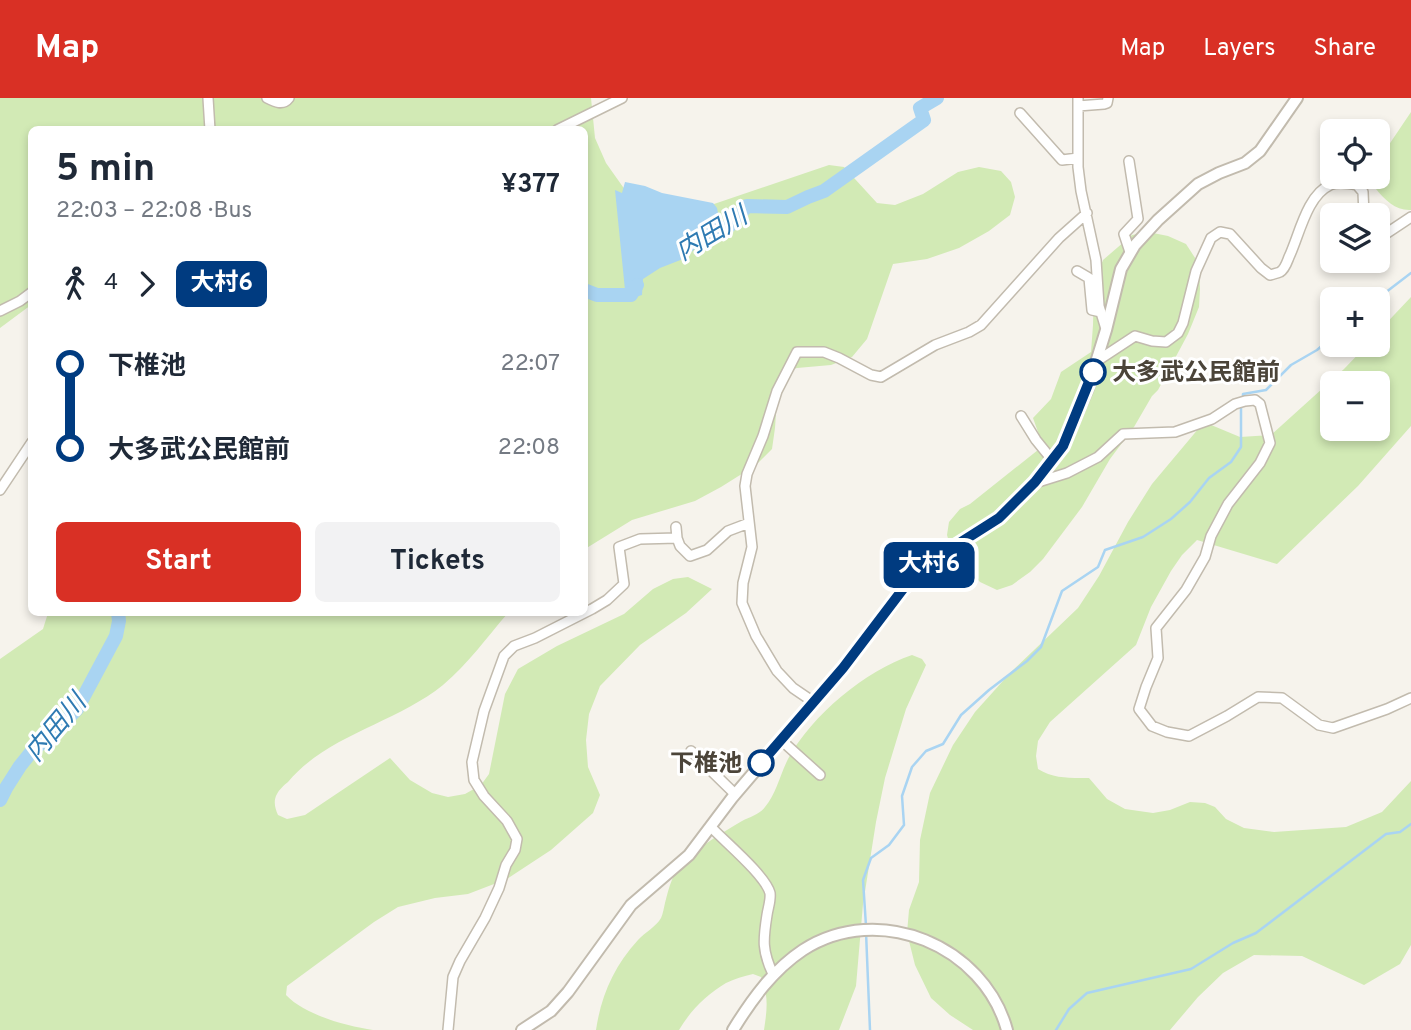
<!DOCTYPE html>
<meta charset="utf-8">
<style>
:root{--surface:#fff;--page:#f2f2f3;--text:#1f2937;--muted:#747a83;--accent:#d93025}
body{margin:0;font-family:Overpass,"Noto Sans JP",sans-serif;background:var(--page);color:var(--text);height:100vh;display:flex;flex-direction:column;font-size:26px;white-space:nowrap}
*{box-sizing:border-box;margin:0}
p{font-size:23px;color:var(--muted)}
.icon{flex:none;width:38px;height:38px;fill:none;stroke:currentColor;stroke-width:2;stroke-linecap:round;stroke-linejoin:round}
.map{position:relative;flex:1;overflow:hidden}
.panel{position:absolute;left:28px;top:28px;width:560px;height:490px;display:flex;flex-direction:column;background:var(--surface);border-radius:10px;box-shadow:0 4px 10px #0003}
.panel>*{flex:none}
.badge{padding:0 14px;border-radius:10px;font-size:24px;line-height:46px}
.controls{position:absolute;left:1320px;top:21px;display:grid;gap:14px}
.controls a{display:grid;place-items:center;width:70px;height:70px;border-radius:10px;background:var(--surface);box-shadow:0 4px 10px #0003;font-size:35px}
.map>.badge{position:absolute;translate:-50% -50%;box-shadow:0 0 0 4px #fff}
.legs{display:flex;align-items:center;gap:10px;height:77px;padding:0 28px;font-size:23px}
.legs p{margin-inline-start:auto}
.overview{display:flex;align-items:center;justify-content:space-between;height:119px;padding:0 28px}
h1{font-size:38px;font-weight:700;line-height:52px}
.action{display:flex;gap:14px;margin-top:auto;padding:14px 28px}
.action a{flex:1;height:80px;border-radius:10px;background:var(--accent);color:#fff;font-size:28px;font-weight:700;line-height:80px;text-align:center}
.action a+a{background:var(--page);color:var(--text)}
ul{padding:0 28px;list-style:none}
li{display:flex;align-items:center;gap:24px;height:84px;font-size:26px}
li i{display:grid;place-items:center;width:10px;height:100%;margin:0 9px;background:currentColor}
li i::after{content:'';width:18px;height:18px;margin:-9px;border:5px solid;border-radius:50%;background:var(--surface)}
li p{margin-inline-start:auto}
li:first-child i{background:linear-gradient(#0000 50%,currentColor 0)}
li:last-child i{background:linear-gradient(currentColor 50%,#0000 0)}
header{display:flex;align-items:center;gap:42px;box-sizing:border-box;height:98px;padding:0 35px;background:var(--accent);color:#fff}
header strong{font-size:33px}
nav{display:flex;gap:38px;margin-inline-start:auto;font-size:24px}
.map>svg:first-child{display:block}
.green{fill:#d2eab5;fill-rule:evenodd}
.water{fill:#a9d4f2}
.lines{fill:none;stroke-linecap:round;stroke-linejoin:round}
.stream{stroke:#a9d4f2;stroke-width:2.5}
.river{stroke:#a9d4f2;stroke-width:14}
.minor-casing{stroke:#c2bbae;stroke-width:12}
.tertiary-casing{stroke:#c2bbae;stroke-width:14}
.minor{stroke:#fff;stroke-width:9}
.tertiary{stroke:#fff;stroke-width:10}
.line-1-casing{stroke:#fff;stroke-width:16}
.line-1{stroke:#003b80;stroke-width:10}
.stop-1-dot{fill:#fff;stroke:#003b80;stroke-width:3.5}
.labels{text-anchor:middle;stroke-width:6;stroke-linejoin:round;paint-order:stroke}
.stop-label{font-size:24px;font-weight:bold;fill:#4b4439;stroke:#fff;text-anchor:start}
.water-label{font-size:26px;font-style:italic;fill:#2e7ab2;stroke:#fff}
</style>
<header>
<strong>Map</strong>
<nav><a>Map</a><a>Layers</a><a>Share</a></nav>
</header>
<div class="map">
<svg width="1411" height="932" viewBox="0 0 1411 932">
<rect width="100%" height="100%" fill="#f6f3ec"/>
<!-- green -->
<path class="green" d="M0,0H591L595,40L606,65L623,89L639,103L714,106L829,67L844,69L877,105L895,107L923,96L958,74L979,69L1001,73L1011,84L1015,99L1010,117L989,133L959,150L927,161L893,166L867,241L852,259L831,267L797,270L784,274L777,301L775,330L772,351L756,367L721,389L695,403L632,422L585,451L584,32H32L31,207L0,230Z
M1411,14V112C1396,113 1385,102 1376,91L1380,60Z
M1148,134L1168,138L1186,146L1199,166L1200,191L1199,209L1188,236L1158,292L1152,298L1134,329L1110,361L1082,409L1043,461L1030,474L1012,487L997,492L980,484L952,454L947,437L949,424L960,411L970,406L1043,348L1033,320L1051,301L1061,274L1091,254L1093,227L1094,187L1103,162L1132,137Z
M1411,199V328L1358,388L1277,466L1197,442L1182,457L1171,473L1151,509L1136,547L1050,624L1038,643L1036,658L1038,671C1054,681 1071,680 1089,680L1107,701L1125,711L1153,715L1170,712L1190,704L1205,705L1215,709L1226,721L1244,730L1274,734L1346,729L1382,714L1411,683V847L1400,866L1364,887L1302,858L1254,857L1223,875L1198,899L1170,932H973L950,917L931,900L915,867L907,835L909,812L919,784L920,742L930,695L953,647L975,614L1011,574L1078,510L1099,478L1128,424L1152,386L1204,324L1240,339L1271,337L1344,271L1367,247H1377V235ZM1332,285H1377V331H1332Z
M688,479L712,491L686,515L640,547L600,588L589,616L586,642L588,669L600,697L593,715L551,752L507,781L468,796L435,800L398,809L374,824L287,888L286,897C305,917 346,928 373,932H0V561L43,531L48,515H508C487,539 468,566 443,587C396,625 327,637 288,684C284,687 279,692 277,696C273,703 275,710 278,717L287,721L305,717L390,660L410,682L432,695L448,699L465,696L481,687L489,676L505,596L518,571L557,548L624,516L653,491L673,481Z
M912,557L922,561L926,567L906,611L885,680L876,724L863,806L856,888L839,932H764C767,912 769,898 761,879L753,876C744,878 734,881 726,885C707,896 690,913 679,932H596C601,898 614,868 638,842C645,834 656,829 661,820C663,816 664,809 665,805C669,789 673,773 685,762C702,747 723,734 742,723C750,719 760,716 765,709C776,696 780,677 788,661C812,617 865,573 912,557Z"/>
<!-- water -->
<path class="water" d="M625,84L645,88L662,95L713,105L717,110L722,135L697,149L683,161L660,170L643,181L642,197L626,202L615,92L622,95Z"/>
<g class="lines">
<!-- stream -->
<path class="stream" d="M1377,201L1411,175
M1243,300V296L1266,292L1291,267L1317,252L1332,239
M866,828L863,782L871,760L889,747L904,727L902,698L912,669L926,653L943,646L961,617L989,592L1027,563L1041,549L1062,493L1098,469L1105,452L1143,439L1171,421L1190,404L1209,380L1231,364L1241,349V306
M866,834L870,932
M1056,932L1069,911L1087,895L1191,871L1233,845L1256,835L1386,736L1400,734L1411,726"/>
<!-- river -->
<path class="river" d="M705,141L729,128L747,108L787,109L808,99L824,93L924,22L920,10L937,0
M584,192L597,197H631L637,187
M0,702L6,690L20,668L32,653L54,634L77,611L116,538L119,523L118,514"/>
<defs>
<path id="minor" d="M208,0L210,32
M267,0C275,4 283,8 289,0
M1078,0V69L1081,93L1096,162L1099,208L1106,231
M1078,8L1104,6L1107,5L1108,0
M1020,15L1062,62L1078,60
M557,32L622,0
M1129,63L1138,121L1124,136L1130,154
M1377,138L1384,137L1411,119
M1077,173L1089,180L1092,212L1101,214
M0,213L20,203L32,194
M1097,263L1135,238L1152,243L1166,244L1178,235L1183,225L1196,173L1211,140L1220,134L1230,136L1261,170L1270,177C1273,176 1278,175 1280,174C1285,171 1287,164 1289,159C1299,138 1307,97 1330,87C1338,83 1348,85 1357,87L1363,94L1364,117
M1021,318L1036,342L1053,363
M1035,385L1067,375L1098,359L1123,336L1175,334L1212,321L1235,306L1245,303L1255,302L1260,306L1270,345L1260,365L1228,406L1211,438L1205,459L1186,492L1156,530L1158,560L1146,589L1139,611L1152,628L1167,634L1189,638L1227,618L1258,599L1282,600L1319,627L1333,630L1387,611L1411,600
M0,392L32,344
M676,429L677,440
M815,605L793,590L777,573L756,538L742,505L743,485L752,449L745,388L747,376L763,338L777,293L797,254H824L839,260L871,277L881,279L935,247L969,234L981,227L1059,140L1087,115
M781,642L820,677
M691,653L735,696
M711,729C725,744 765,777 770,795C771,802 768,810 767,817C763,842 762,853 773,876
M448,932L453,879L460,863L485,820L499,790L506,767L515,752L517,741L507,723L484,698L474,682L472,664L484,613L504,558L514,548L535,540L592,511L607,502L624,486L619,449L640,441L677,440L680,448L690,458L707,452L728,433L749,425"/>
<path id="tertiary" d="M522,932L551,913L568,894L631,807L689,757L732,700L843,570L903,491L925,470L947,453L999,420L1019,401L1045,373L1063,348L1088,290L1106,232L1121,171L1135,147L1158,122L1198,86L1219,75L1245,65L1260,53L1297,0
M733,932C752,901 773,872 803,852C879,803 984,848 1007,932"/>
</defs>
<!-- minor casing -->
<use href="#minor" class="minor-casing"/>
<!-- tertiary casing -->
<use href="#tertiary" class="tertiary-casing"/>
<!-- minor -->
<use href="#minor" class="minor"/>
<!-- tertiary -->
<use href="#tertiary" class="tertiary"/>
</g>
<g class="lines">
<defs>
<path id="line-1" d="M761,665L843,570L903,491L925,470L947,453L999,420L1035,384L1063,348L1093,274"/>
</defs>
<!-- line-1 casing -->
<use href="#line-1" class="line-1-casing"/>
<!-- line-1 -->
<use href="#line-1" class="line-1"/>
</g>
<!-- markers -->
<g class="stop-1-dot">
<circle cx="1093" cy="274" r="12"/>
<circle cx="761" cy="665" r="12"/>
</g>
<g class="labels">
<!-- stop labels -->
<g class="stop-label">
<text x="1112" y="282">大多武公民館前</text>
<text x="742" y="673" text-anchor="end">下椎池</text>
</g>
<!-- water labels -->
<g class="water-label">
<text transform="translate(711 135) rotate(-31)" y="9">内田川</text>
<text transform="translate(55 629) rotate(-50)" y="9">内田川</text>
</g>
</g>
</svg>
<div class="controls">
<a><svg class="icon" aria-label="locate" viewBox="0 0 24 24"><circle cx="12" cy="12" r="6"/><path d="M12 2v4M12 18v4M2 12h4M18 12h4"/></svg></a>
<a><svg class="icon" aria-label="layers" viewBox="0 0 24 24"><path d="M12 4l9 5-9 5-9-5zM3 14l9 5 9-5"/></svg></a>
<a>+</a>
<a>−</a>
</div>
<b class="badge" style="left:929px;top:467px;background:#003b80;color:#fff">大村6</b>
<section class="panel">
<div class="overview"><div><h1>5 min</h1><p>22:03 – 22:08 · Bus</p></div><b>¥377</b></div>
<div class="legs"><svg class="icon" aria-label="walk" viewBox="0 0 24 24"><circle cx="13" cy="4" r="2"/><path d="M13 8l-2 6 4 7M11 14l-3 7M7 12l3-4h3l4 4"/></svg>4<svg class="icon" aria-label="forward" viewBox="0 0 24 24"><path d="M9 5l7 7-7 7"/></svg><b class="badge" style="background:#003b80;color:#fff">大村6</b></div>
<ul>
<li><i style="color:#003b80"></i><b>下椎池</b><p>22:07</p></li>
<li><i style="color:#003b80"></i><b>大多武公民館前</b><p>22:08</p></li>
</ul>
<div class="action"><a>Start</a><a>Tickets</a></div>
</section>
</div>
